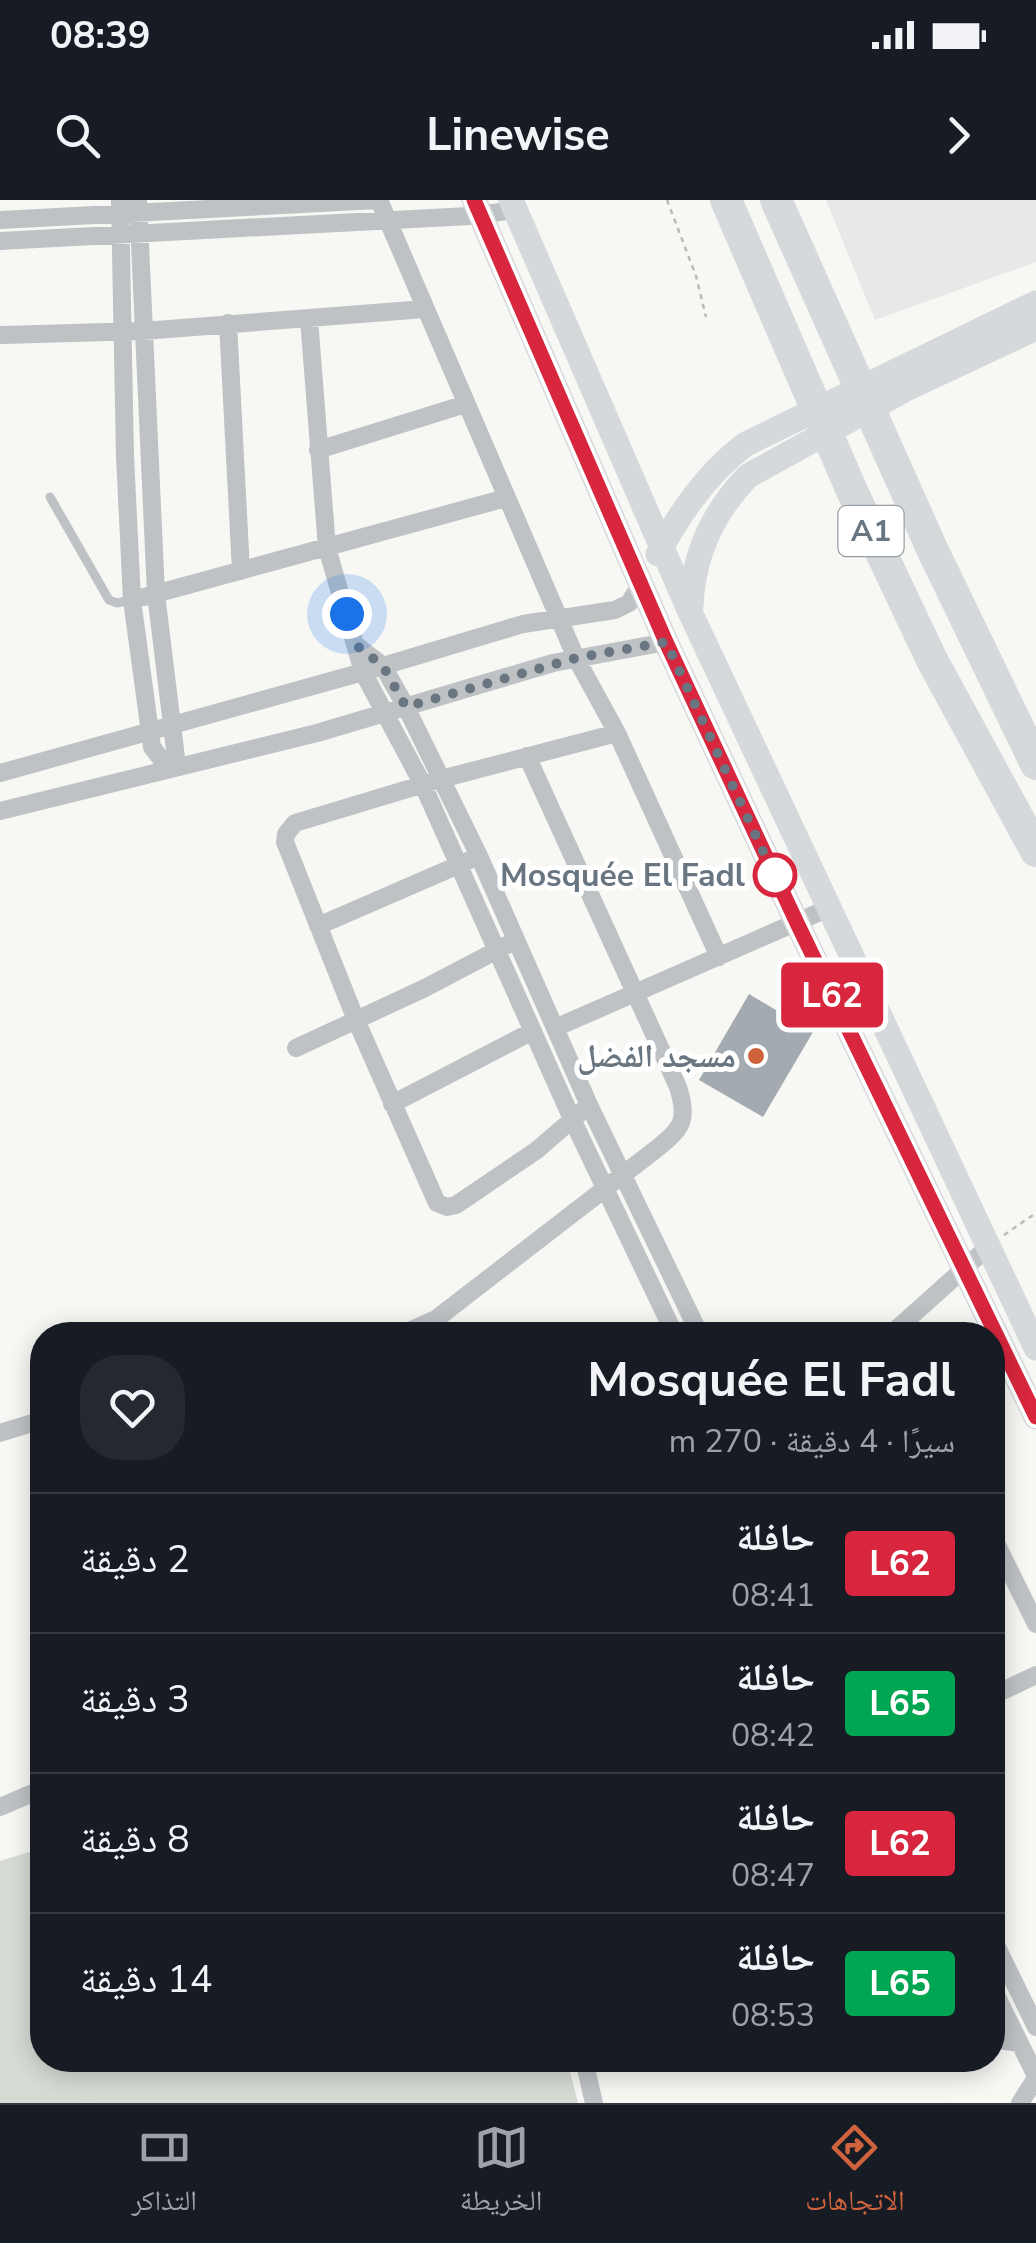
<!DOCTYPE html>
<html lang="ar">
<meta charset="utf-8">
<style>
:root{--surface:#171b24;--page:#242831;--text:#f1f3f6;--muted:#9ea1a6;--line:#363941;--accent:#ce633d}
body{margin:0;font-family:"Nunito Sans","Noto Naskh Arabic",sans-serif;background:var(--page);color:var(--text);direction:rtl;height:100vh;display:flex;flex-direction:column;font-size:38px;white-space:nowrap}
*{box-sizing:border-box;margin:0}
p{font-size:32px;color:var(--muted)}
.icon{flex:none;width:55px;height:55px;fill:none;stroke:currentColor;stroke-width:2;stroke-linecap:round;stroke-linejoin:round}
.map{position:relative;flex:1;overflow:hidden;direction:ltr}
.drawer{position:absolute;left:30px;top:1122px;width:975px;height:750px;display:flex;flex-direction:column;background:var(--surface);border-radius:40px;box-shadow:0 5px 25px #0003;direction:rtl}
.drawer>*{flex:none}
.badge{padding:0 20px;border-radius:8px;font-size:35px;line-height:65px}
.you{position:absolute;width:50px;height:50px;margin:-25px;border:8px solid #fff;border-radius:50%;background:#1a73e8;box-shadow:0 0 0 15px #1a73e833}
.map>.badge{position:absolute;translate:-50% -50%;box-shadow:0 0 0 5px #fff}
.round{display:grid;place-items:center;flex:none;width:105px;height:105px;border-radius:40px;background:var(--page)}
.overview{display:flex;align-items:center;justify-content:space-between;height:170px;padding:0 50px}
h1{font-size:48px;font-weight:700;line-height:75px}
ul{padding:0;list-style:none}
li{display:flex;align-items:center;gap:30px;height:140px;padding:0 50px;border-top:2px solid var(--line)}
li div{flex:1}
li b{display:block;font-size:38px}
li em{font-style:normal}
li .badge{min-width:110px;font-weight:700;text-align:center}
.status{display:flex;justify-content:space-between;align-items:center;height:70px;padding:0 50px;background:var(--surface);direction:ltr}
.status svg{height:28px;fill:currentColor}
header{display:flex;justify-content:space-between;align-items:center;height:130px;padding:0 50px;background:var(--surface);font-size:45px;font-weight:700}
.tab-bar{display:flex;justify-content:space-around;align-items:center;height:140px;border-top:2px solid var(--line);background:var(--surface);font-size:28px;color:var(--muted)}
.tab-bar a{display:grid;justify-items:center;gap:5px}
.tab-bar .active{color:var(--accent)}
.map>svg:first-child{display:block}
.built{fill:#e7e8e7}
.green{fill:#d6dbd4}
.building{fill:#a4abb0}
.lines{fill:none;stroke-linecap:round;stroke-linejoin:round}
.path{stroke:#b8bbbd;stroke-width:2.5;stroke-dasharray:5 5;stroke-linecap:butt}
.lane{stroke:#bec2c5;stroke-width:9}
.street{stroke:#bec2c5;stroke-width:18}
.secondary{stroke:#d5d9dc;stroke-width:25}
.highway{stroke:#d5d9dc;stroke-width:32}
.line-casing{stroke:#fff;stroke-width:22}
.line{stroke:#d7263d;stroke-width:15}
.walk{stroke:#697681;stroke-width:10;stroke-dasharray:0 18}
.stop-dot{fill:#fff;stroke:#d7263d;stroke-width:5}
.poi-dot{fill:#ce633d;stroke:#fff;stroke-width:4}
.labels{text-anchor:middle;stroke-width:10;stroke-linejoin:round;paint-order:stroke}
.shield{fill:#fff;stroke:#969fa7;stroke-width:2.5}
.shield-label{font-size:30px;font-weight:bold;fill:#697681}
.stop-label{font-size:32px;font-weight:bold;fill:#697681;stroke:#fff;text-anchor:end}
.poi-label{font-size:32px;font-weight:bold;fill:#697681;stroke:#fff;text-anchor:end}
</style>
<div class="status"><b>08:39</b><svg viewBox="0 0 49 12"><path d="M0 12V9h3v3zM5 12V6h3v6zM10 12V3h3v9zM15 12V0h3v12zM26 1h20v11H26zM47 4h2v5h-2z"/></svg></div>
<header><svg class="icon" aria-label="forward" viewBox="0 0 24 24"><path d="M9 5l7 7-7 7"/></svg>Linewise<svg class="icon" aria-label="search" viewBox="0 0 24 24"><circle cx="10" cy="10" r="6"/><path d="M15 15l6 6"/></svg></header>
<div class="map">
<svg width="1036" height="1903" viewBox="0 0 1036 1903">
<rect width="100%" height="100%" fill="#f7f7f4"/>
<!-- built -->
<path class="built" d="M826,0H1036V62L875,120Z"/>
<!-- green -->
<path class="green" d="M42,1648V1860H567L578,1903H0V1661Z"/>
<!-- building -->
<path class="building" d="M749,794L813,832L763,917L699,880Z"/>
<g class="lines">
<!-- path -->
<path class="path" d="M667,0L696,76L706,117
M1004,1035L1036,1013"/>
<!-- lane -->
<path class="lane" d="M50,297L109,400L117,403L132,400"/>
<!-- street -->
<path class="street" d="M120,0L125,256L132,400L152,547L165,564L177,566L156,394L138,0
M379,0L576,458L617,533L719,757
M0,20L378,0
M0,41L469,16L516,10
M309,119L327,348L363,472L423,585L572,919L675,1135
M228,123L241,371
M2,135L143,131L425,109
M318,250L466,204
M144,397L506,298
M357,446L383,466L406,507L479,656L589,905L700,1135
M0,573L363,472L523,424L615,410L629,403L640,386
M0,611L317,533L553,463L666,442
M318,726L470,660
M555,828L829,708
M296,848L425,788L507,745
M392,904L533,831
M589,905L537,950L456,1005L447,1007L437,1003L356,820L285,642L286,634L295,623L441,579L617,533
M400,1135L436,1119L655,950C681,929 689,922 678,887L527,556
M890,1135L987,1048
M0,1233L42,1220
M992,1335L1036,1424
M992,1496L1036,1475
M0,1607L42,1589
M992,1737L1036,1827
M992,1787L1036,1876
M992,1839L1019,1843
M584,1860L594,1903
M1020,1903L1036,1878"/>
<!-- secondary -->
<path class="secondary" d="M474,0L666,442L797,723L1036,1217
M511,0L690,412L1036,1148
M658,354C680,312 708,272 746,244L1036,103
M691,406C693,355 713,312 748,276L906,189L1036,128"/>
<!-- highway -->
<path class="highway" d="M726,0L852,291L932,460L1036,651
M776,0L933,351L1036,564"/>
</g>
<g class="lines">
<defs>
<path id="line" d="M474,0L666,442L797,723L1036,1217"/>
</defs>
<!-- line casing -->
<use href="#line" class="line-casing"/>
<!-- line -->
<use href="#line" class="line"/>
<!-- walk -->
<path class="walk" d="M347,414L357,446L383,466L406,507L576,458L666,442L780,688L775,675"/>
</g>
<!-- markers -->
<circle class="stop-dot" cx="775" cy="675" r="20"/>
<circle class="poi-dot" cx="756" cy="856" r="10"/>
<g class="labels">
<!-- shield labels -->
<rect class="shield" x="838.5" y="306" width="65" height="50" rx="8"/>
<g class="shield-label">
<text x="871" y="341">A1</text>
</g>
<!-- stop labels -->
<g class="stop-label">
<text x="745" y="686">Mosquée El Fadl</text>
</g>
<!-- poi labels -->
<g class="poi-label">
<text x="736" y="867">مسجد الفضل</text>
</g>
</g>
</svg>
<div class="you" style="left:347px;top:414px"></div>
<b class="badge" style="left:832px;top:795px;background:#d7263d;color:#fff">L62</b>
<section class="drawer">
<div class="overview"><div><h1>Mosquée El Fadl</h1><p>سيرًا · 4 دقيقة · 270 m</p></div><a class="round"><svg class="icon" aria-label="heart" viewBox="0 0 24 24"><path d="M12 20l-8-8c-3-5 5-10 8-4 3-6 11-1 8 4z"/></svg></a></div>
<ul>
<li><span class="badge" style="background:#d7263d;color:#fff">L62</span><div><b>حافلة</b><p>08:41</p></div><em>2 دقيقة</em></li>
<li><span class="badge" style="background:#00a651;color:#fff">L65</span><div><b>حافلة</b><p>08:42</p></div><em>3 دقيقة</em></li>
<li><span class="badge" style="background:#d7263d;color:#fff">L62</span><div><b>حافلة</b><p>08:47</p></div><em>8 دقيقة</em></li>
<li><span class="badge" style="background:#00a651;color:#fff">L65</span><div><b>حافلة</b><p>08:53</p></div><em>14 دقيقة</em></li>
</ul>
</section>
</div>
<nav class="tab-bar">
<a class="active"><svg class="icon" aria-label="directions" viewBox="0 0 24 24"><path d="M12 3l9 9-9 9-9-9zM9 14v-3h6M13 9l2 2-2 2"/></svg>الاتجاهات</a>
<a><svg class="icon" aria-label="map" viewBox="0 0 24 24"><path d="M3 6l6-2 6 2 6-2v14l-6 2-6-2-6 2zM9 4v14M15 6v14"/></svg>الخريطة</a>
<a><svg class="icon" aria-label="tickets" viewBox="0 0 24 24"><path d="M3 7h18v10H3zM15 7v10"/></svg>التذاكر</a>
</nav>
